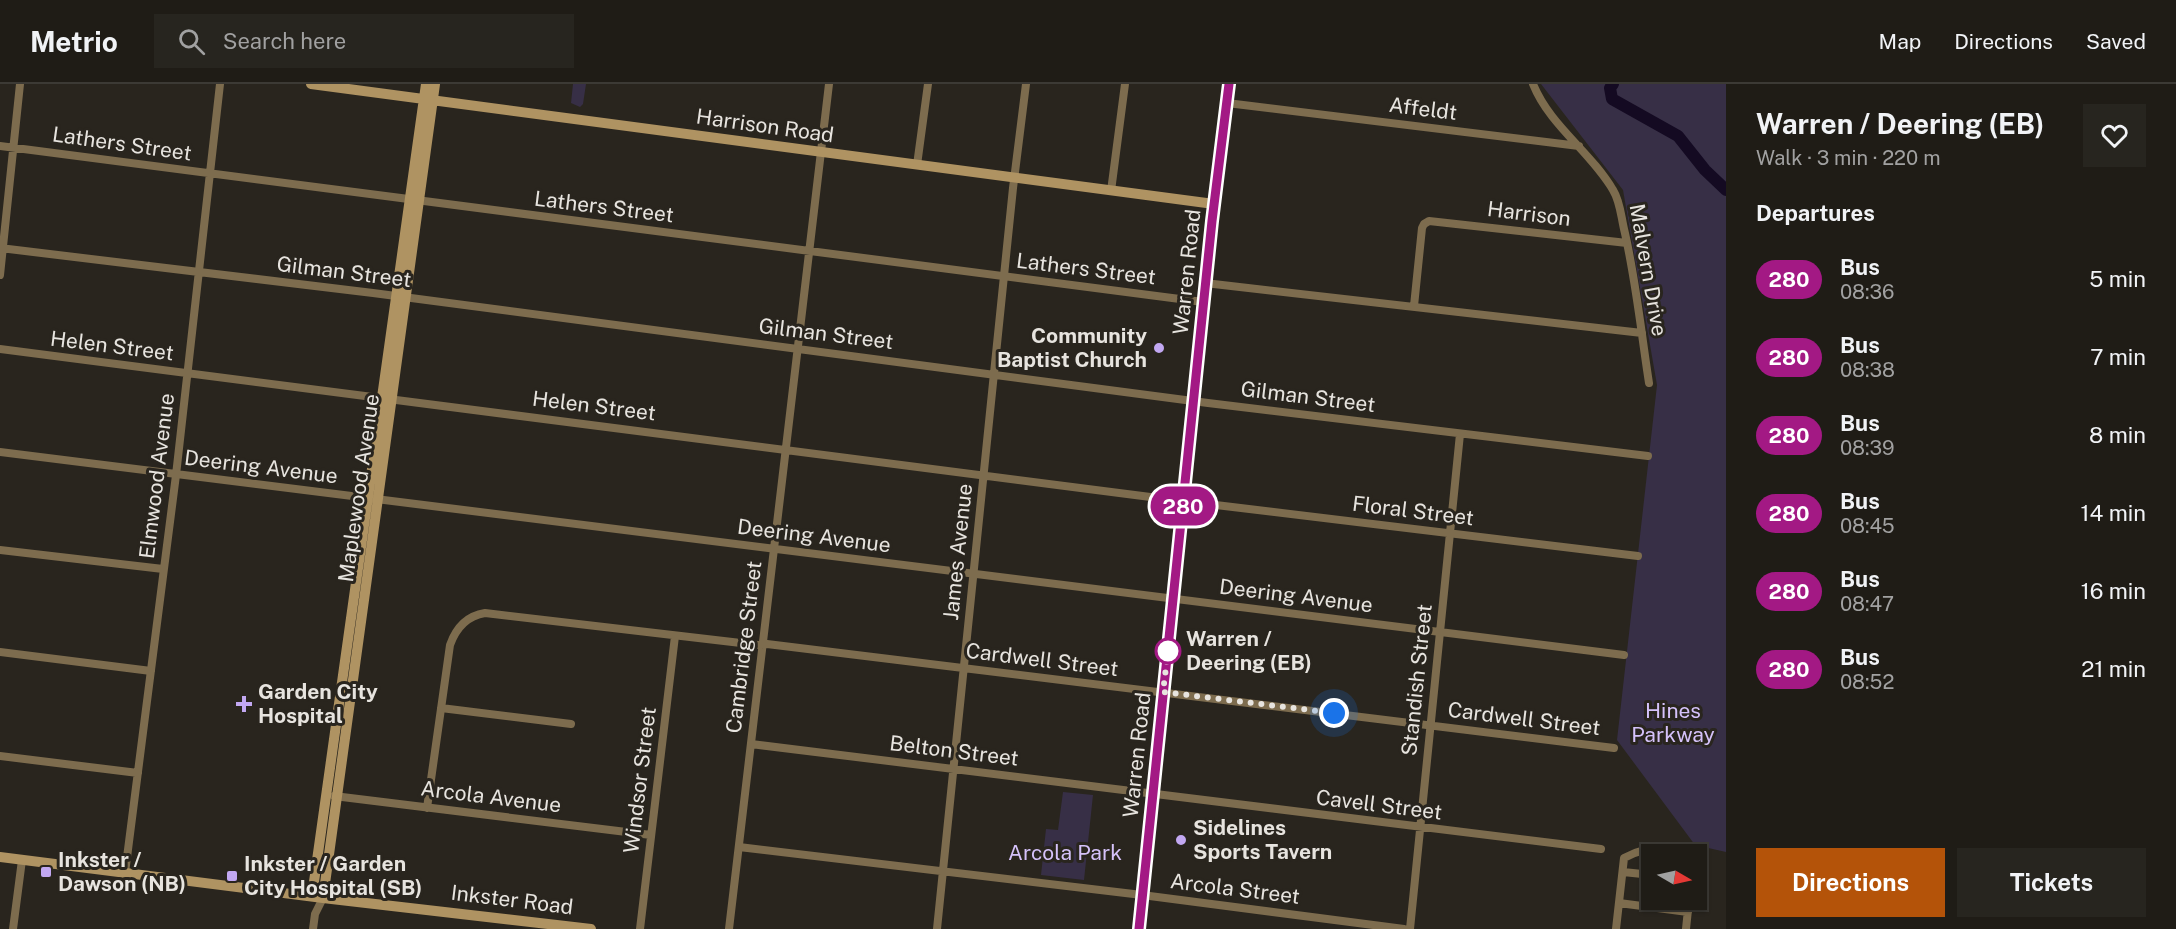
<!DOCTYPE html>
<meta charset="utf-8">
<style>
:root{--surface:#1f1c16;--page:#27251f;--text:#f1f3f6;--muted:#a1a1a1;--line:#3c3a35;--accent:#b45309}
body{margin:0;font-family:"Public Sans",sans-serif;background:var(--page);color:var(--text);height:100vh;display:flex;flex-direction:column;font-size:22px;white-space:nowrap}
*{box-sizing:border-box;margin:0}
p{font-size:20px;color:var(--muted)}
.icon{flex:none;width:33px;height:33px;fill:none;stroke:currentColor;stroke-width:2;stroke-linecap:round;stroke-linejoin:round}
.map{position:relative;flex:1;overflow:hidden}
.panel{display:flex;flex-direction:column;background:var(--surface);width:450px}
.panel>*{flex:none}
.badge{padding:0 12px;border-radius:20px;font-size:21px;line-height:39px}
.needle{width:39px;rotate:99deg}
.buttons{position:absolute;left:1641px;top:760px;display:grid;gap:12px}
.buttons a{display:grid;place-items:center;width:66px;height:66px;border-radius:0px;background:var(--surface);box-shadow:0 2px 4px #0004,0 0 0 2px var(--line);font-size:30px}
.you{position:absolute;width:30px;height:30px;margin:-15px;border:4px solid #fff;border-radius:50%;background:#1a73e8;box-shadow:0 0 0 9px #1a73e833}
.map>.badge{position:absolute;translate:-50% -50%;box-shadow:0 0 0 3px #fff}
h2{padding:0 30px;font-size:22px;line-height:54px}
.round{display:grid;place-items:center;flex:none;width:63px;height:63px;border-radius:0px;background:var(--page)}
.headline{display:flex;align-items:center;justify-content:space-between;height:102px;padding:0 30px}
h1{font-size:28px;font-weight:700;line-height:45px}
.action{display:flex;gap:12px;margin-top:auto;padding:12px 30px}
.action a{flex:1;height:69px;border-radius:0px;background:var(--accent);color:#fff;font-size:24px;font-weight:700;line-height:69px;text-align:center}
.action a+a{background:var(--page);color:var(--text)}
ul{padding:0;list-style:none}
li{display:flex;align-items:center;gap:18px;height:78px;padding:0 30px}
li div{flex:1}
li b{display:block;font-size:22px}
li em{font-style:normal}
li .badge{min-width:66px;font-weight:700;text-align:center}
header{display:flex;align-items:center;gap:36px;box-sizing:border-box;height:84px;padding:0 30px;background:var(--surface);border-bottom:2px solid var(--line)}
header strong{font-size:28px}
nav{display:flex;gap:33px;margin-inline-start:auto;font-size:21px}
.search{width:420px;height:54px;background:var(--page);display:flex;align-items:center;gap:15px;box-sizing:border-box;padding:0 21px;border-radius:0px;color:var(--muted);font-size:22px}
main{display:flex;flex:1;min-height:0}
.map>svg:first-child{display:block}
.green{fill:#372f46}
.lines{fill:none;stroke-linecap:round;stroke-linejoin:round}
.river{stroke:#140a22;stroke-width:12}
.street{stroke:#7d6c4e;stroke-width:8}
.secondary{stroke:#af9362;stroke-width:10}
.line-casing{stroke:#fff;stroke-width:14}
.line{stroke:#a31984;stroke-width:9}
.walk{stroke:#e7e4df;stroke-width:6;stroke-dasharray:0 10.8}
.poi-dot{fill:#c2a8f2;stroke:#29251e;stroke-width:2}
.stop-dot{fill:#fff;stroke:#a31984;stroke-width:3}
.labels{text-anchor:middle;stroke-width:6;stroke-linejoin:round;paint-order:stroke}
.street-label{font-size:21px;fill:#e7e4df;stroke:#29251e}
.poi-label{font-size:21px;font-weight:bold;fill:#e7e4df;stroke:#29251e;text-anchor:start}
.stop-label{font-size:21px;font-weight:bold;fill:#e7e4df;stroke:#29251e;text-anchor:start}
.park-label{font-size:21px;fill:#d5c2fa;stroke:#29251e}
</style>
<header>
<strong>Metrio</strong>
<div class="search"><svg class="icon" aria-label="search" viewBox="0 0 24 24"><circle cx="10" cy="10" r="6"/><path d="M15 15l6 6"/></svg>Search here</div>
<nav><a>Map</a><a>Directions</a><a>Saved</a></nav>
</header>
<main>
<div class="map">
<svg width="1726" height="845" viewBox="0 0 1726 845">
<rect width="100%" height="100%" fill="#29251e"/>
<!-- green -->
<path class="green" d="M573,0H586L583,20L580,23L571,19Z
M1541,0H1726V768L1695,761L1617,656L1657,301L1623,106Z
M1063,708L1093,711L1084,796L1041,791L1046,745L1058,746Z"/>
<g class="lines">
<!-- river -->
<path class="river" d="M1613,0L1610,4L1612,15L1678,52L1705,86L1726,106"/>
<!-- street -->
<path class="street" d="M1533,0C1550,42 1590,67 1613,106C1620,117 1621,132 1624,145C1636,196 1641,248 1649,299
M1227,19L1579,62
M0,62L1203,218
M917,81L928,0
M1111,107L1125,0
M0,164L373,209L1208,319L1648,372
M0,191L20,0
M1205,199L1642,249
M1414,222L1422,144L1424,140L1429,137L1627,159
M0,265L1166,415L1638,472
M0,368L1624,571
M0,466L163,485
M0,568L151,587
M441,624L571,640
M751,660L1601,765
M0,672L138,689
M334,712L651,751
M427,724L450,561C456,544 466,532 485,529L758,561L767,560L1614,664
M739,763L1142,811L1404,845
M1623,788L1652,791
M125,789L176,391L220,0
M1619,819L1688,828
M13,845L22,776
M313,845L315,830L323,814
M640,845L675,552
M729,845L829,0
M937,845L1013,104L1026,0
M1410,845L1460,350
M1616,845L1624,774C1647,762 1671,759 1696,766L1695,771
M1686,845L1689,816"/>
<!-- secondary -->
<path class="secondary" d="M311,0L1214,120
M0,773L323,814L591,845
M312,812L426,0
M323,814L435,0
M1139,845L1212,137L1229,0"/>
</g>
<g class="lines">
<defs>
<path id="line" d="M1139,845L1212,137L1229,0"/>
</defs>
<!-- line casing -->
<use href="#line" class="line-casing"/>
<!-- line -->
<use href="#line" class="line"/>
<!-- walk -->
<path class="walk" d="M1168,567L1163,608L1334,629"/>
</g>
<!-- markers -->
<g class="poi-dot">
<circle cx="1159" cy="264" r="6"/>
<path d="M241 611h6v6h6v6h-6v6h-6v-6h-6v-6h6z"/>
<circle cx="1181" cy="756" r="6"/>
<rect x="40" y="782" width="12" height="12" rx="3"/>
<rect x="226" y="786" width="12" height="12" rx="3"/>
</g>
<circle class="stop-dot" cx="1168" cy="567" r="12"/>
<g class="labels">
<!-- street labels -->
<g class="street-label">
<text transform="translate(1423 25) rotate(7)" y="7">Affeldt</text>
<text transform="translate(765 42) rotate(8)" y="7">Harrison Road</text>
<text transform="translate(122 60) rotate(8)" y="7">Lathers Street</text>
<text transform="translate(604 123) rotate(7)" y="7">Lathers Street</text>
<text transform="translate(1529 130) rotate(7)" y="7">Harrison</text>
<text transform="translate(1086 185) rotate(7)" y="7">Lathers Street</text>
<text transform="translate(1648 186) rotate(80)" y="7">Malvern Drive</text>
<text transform="translate(344 188) rotate(7)" y="7">Gilman Street</text>
<text transform="translate(1187 188) rotate(-84)" y="7">Warren Road</text>
<text transform="translate(826 250) rotate(7)" y="7">Gilman Street</text>
<text transform="translate(112 262) rotate(7)" y="7">Helen Street</text>
<text transform="translate(1308 313) rotate(7)" y="7">Gilman Street</text>
<text transform="translate(594 322) rotate(7)" y="7">Helen Street</text>
<text transform="translate(261 383) rotate(7)" y="7">Deering Avenue</text>
<text transform="translate(157 392) rotate(-83)" y="7">Elmwood Avenue</text>
<text transform="translate(359 404) rotate(-82)" y="7">Maplewood Avenue</text>
<text transform="translate(1413 427) rotate(7)" y="7">Floral Street</text>
<text transform="translate(814 452) rotate(7)" y="7">Deering Avenue</text>
<text transform="translate(958 468) rotate(-84)" y="7">James Avenue</text>
<text transform="translate(1296 512) rotate(7)" y="7">Deering Avenue</text>
<text transform="translate(744 563) rotate(-83)" y="7">Cambridge Street</text>
<text transform="translate(1042 576) rotate(7)" y="7">Cardwell Street</text>
<text transform="translate(1417 596) rotate(-84)" y="7">Standish Street</text>
<text transform="translate(1524 635) rotate(7)" y="7">Cardwell Street</text>
<text transform="translate(954 667) rotate(7)" y="7">Belton Street</text>
<text transform="translate(1137 671) rotate(-84)" y="7">Warren Road</text>
<text transform="translate(640 696) rotate(-83)" y="7">Windsor Street</text>
<text transform="translate(491 713) rotate(7)" y="7">Arcola Avenue</text>
<text transform="translate(1379 721) rotate(7)" y="7">Cavell Street</text>
<text transform="translate(1235 805) rotate(7)" y="7">Arcola Street</text>
<text transform="translate(512 816) rotate(7)" y="7">Inkster Road</text>
</g>
<!-- poi labels -->
<g class="poi-label">
<text x="1147" y="259" text-anchor="end">Community<tspan x="1147" dy="24">Baptist Church</tspan></text>
<text x="258" y="615">Garden City<tspan x="258" dy="24">Hospital</tspan></text>
<text x="1193" y="751">Sidelines<tspan x="1193" dy="24">Sports Tavern</tspan></text>
<text x="58" y="783">Inkster /<tspan x="58" dy="24">Dawson (NB)</tspan></text>
<text x="244" y="787">Inkster / Garden<tspan x="244" dy="24">City Hospital (SB)</tspan></text>
</g>
<!-- stop labels -->
<g class="stop-label">
<text x="1186" y="562">Warren /<tspan x="1186" dy="24">Deering (EB)</tspan></text>
</g>
<!-- park labels -->
<g class="park-label">
<text x="1673" y="634">Hines<tspan x="1673" dy="24">Parkway</tspan></text>
<text x="1065" y="776">Arcola Park</text>
</g>
</g>
</svg>
<div class="buttons">
<a><svg class="needle" viewBox="-14 -14 28 28"><path d="M0-13l5 13h-10z" fill="#e53935"/><path d="M0 13l5-13h-10z" fill="#a1a1a1"/></svg></a>
</div>
<div class="you" style="left:1334px;top:629px"></div>
<b class="badge" style="left:1183px;top:422px;background:#a31984;color:#fff">280</b>
</div>
<section class="panel">
<div class="headline"><div><h1>Warren / Deering (EB)</h1><p>Walk · 3 min · 220 m</p></div><a class="round"><svg class="icon" aria-label="heart" viewBox="0 0 24 24"><path d="M12 20l-8-8c-3-5 5-10 8-4 3-6 11-1 8 4z"/></svg></a></div>
<h2>Departures</h2>
<ul>
<li><span class="badge" style="background:#a31984;color:#fff">280</span><div><b>Bus</b><p>08:36</p></div><em>5 min</em></li>
<li><span class="badge" style="background:#a31984;color:#fff">280</span><div><b>Bus</b><p>08:38</p></div><em>7 min</em></li>
<li><span class="badge" style="background:#a31984;color:#fff">280</span><div><b>Bus</b><p>08:39</p></div><em>8 min</em></li>
<li><span class="badge" style="background:#a31984;color:#fff">280</span><div><b>Bus</b><p>08:45</p></div><em>14 min</em></li>
<li><span class="badge" style="background:#a31984;color:#fff">280</span><div><b>Bus</b><p>08:47</p></div><em>16 min</em></li>
<li><span class="badge" style="background:#a31984;color:#fff">280</span><div><b>Bus</b><p>08:52</p></div><em>21 min</em></li>
</ul>
<div class="action"><a>Directions</a><a>Tickets</a></div>
</section>
</main>
